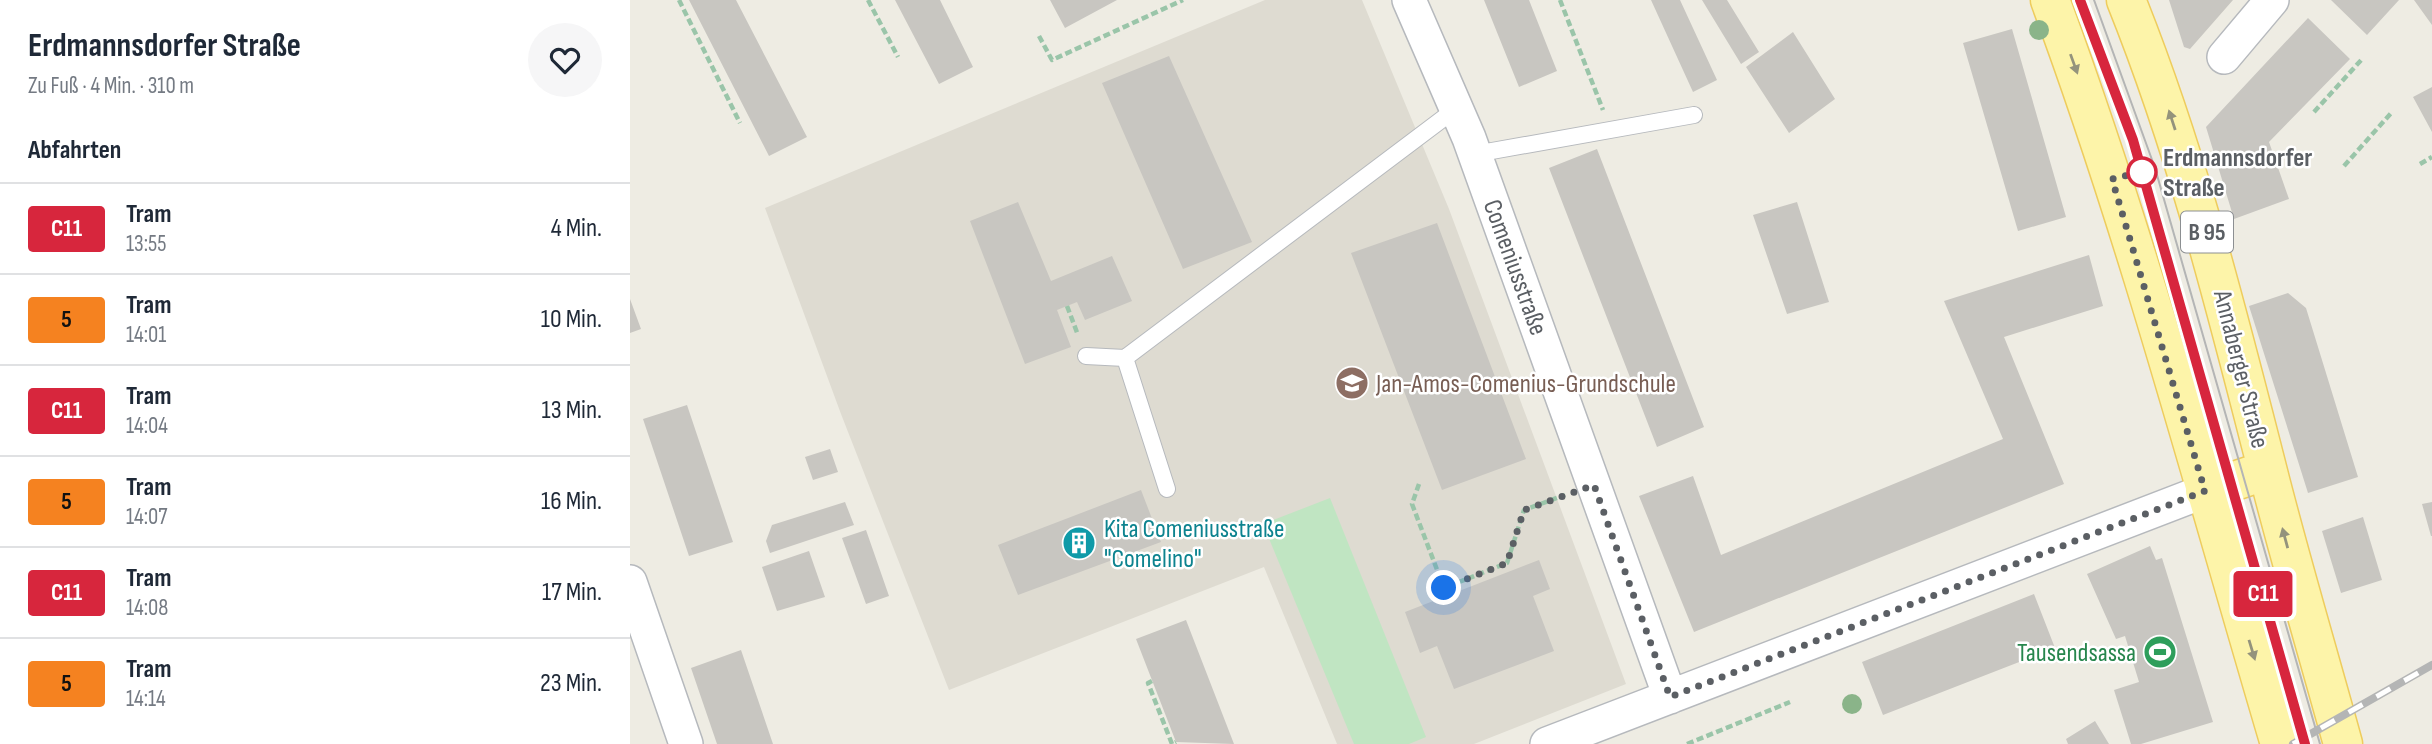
<!DOCTYPE html>
<html lang="de">
<meta charset="utf-8">
<style>
:root{--surface:#fff;--page:#f6f6f7;--text:#1f2937;--muted:#747a83;--line:#e0e1e3}
body{margin:0;font-family:"Sofia Sans Condensed",sans-serif;background:var(--page);color:var(--text);height:100vh;display:flex;flex-direction:column;font-size:26px;white-space:nowrap}
*{box-sizing:border-box;margin:0}
p{font-size:23px;color:var(--muted)}
.icon{flex:none;width:38px;height:38px;fill:none;stroke:currentColor;stroke-width:2;stroke-linecap:round;stroke-linejoin:round}
.map{position:relative;flex:1;overflow:hidden}
.sheet{display:flex;flex-direction:column;background:var(--surface);width:630px}
.sheet>*{flex:none}
.badge{padding:0 14px;border-radius:5px;font-size:24px;line-height:46px}
.you{position:absolute;width:35px;height:35px;margin:-18px;border:5px solid #fff;border-radius:50%;background:#1a73e8;box-shadow:0 0 0 10px #1a73e833}
.map>.badge{position:absolute;translate:-50% -50%;box-shadow:0 0 0 4px #fff}
h2{padding:0 28px;font-size:26px;line-height:63px}
.round{display:grid;place-items:center;flex:none;width:74px;height:74px;border-radius:37px;background:var(--page)}
.head{display:flex;align-items:center;justify-content:space-between;height:119px;padding:0 28px}
h1{font-size:33px;font-weight:700;line-height:52px}
ul{padding:0;list-style:none}
li{display:flex;align-items:center;gap:21px;height:91px;padding:0 28px;border-top:2px solid var(--line)}
li div{flex:1}
li b{display:block;font-size:26px}
li em{font-style:normal}
li .badge{min-width:77px;font-weight:700;text-align:center}
main{display:flex;flex:1;min-height:0}
.map>svg:first-child{display:block}
.education{fill:#dedbd1}
.green{fill:#c0e5c2}
.building{fill:#c8c6c1}
.lines{fill:none;stroke-linecap:round;stroke-linejoin:round}
.service-casing{stroke:#b6b9bd;stroke-width:18}
.minor-casing{stroke:#b6b9bd;stroke-width:36}
.primary-casing{stroke:#eecc5d;stroke-width:41}
.path{stroke:#9ac5a9;stroke-width:4.5;stroke-dasharray:7 3.5;stroke-linecap:butt}
.service{stroke:#fff;stroke-width:16}
.minor{stroke:#fff;stroke-width:33}
.primary{stroke:#fdf4a9;stroke-width:38}
.tram{stroke:#b4b5b5;stroke-width:2}
.rail-casing{stroke:#b4b5b5;stroke-width:8}
.rail{stroke:#fff;stroke-width:5;stroke-dasharray:16;stroke-linecap:butt}
.tree{fill:#8ab489}
.oneway{fill:#94937c}
.line-casing{stroke:#fff;stroke-width:16}
.line{stroke:#d7263d;stroke-width:10}
.walk{stroke:#5b5f64;stroke-width:7;stroke-dasharray:0 12.6}
.stop-dot{fill:#fff;stroke:#d7263d;stroke-width:3.5}
.labels{text-anchor:middle;stroke-width:5;stroke-linejoin:round;paint-order:stroke}
.shield{fill:#fff;stroke:#8c8f92;stroke-width:2}
.shield-label{font-size:24px;font-weight:bold;fill:#5b5f64}
.stop-label{font-size:26px;font-weight:bold;fill:#5b5f64;stroke:#fff;text-anchor:start}
.street-label{font-size:26px;fill:#5b5f64;stroke:#fff}
.education-label{font-size:26px;fill:#785e54;stroke:#fff;text-anchor:start}
.culture-label{font-size:26px;fill:#0d838f;stroke:#fff;text-anchor:start}
.leisure-label{font-size:26px;fill:#27864d;stroke:#fff;text-anchor:end}
</style>
<main>
<section class="sheet">
<div class="head"><div><h1>Erdmannsdorfer Straße</h1><p>Zu Fuß · 4 Min. · 310 m</p></div><a class="round"><svg class="icon" aria-label="heart" viewBox="0 0 24 24"><path d="M12 20l-8-8c-3-5 5-10 8-4 3-6 11-1 8 4z"/></svg></a></div>
<h2>Abfahrten</h2>
<ul>
<li><span class="badge" style="background:#d7263d;color:#fff">C11</span><div><b>Tram</b><p>13:55</p></div><em>4 Min.</em></li>
<li><span class="badge" style="background:#f58220;color:#111">5</span><div><b>Tram</b><p>14:01</p></div><em>10 Min.</em></li>
<li><span class="badge" style="background:#d7263d;color:#fff">C11</span><div><b>Tram</b><p>14:04</p></div><em>13 Min.</em></li>
<li><span class="badge" style="background:#f58220;color:#111">5</span><div><b>Tram</b><p>14:07</p></div><em>16 Min.</em></li>
<li><span class="badge" style="background:#d7263d;color:#fff">C11</span><div><b>Tram</b><p>14:08</p></div><em>17 Min.</em></li>
<li><span class="badge" style="background:#f58220;color:#111">5</span><div><b>Tram</b><p>14:14</p></div><em>23 Min.</em></li>
</ul>
</section>
<div class="map">
<svg width="1802" height="744" viewBox="0 0 1802 744">
<rect width="100%" height="100%" fill="#eeece3"/>
<!-- education -->
<path class="education" d="M635,0H732L819,209L996,684L844,744H707L634,567L319,690L211,414L135,208Z"/>
<!-- green -->
<path class="green" d="M700,498L796,737L779,744H724L633,524Z"/>
<!-- building -->
<path class="building" d="M59,0H106L177,137L139,156Z
M265,0H310L343,67L309,84Z
M420,0H487L435,28Z
M854,0H899L927,71L889,87Z
M1021,0H1050L1087,80L1063,92Z
M1072,0H1097L1129,52L1111,64Z
M1539,0H1603L1560,49L1554,47Z
M1701,0H1769L1737,35Z
M1784,0H1802V25Z
M1678,18L1720,59L1639,142L1659,199L1604,219L1576,127Z
M1382,29L1436,217L1388,231L1333,43Z
M1163,32L1205,99L1159,133L1116,67Z
M539,56L622,242L553,269L472,83Z
M1802,87V132L1783,97Z
M967,149L1074,427L1027,447L919,168Z
M388,202L421,281L482,256L502,301L455,320L447,302L427,310L441,347L395,364L340,221Z
M1167,202L1199,302L1157,314L1123,215Z
M807,223L896,459L812,490L721,253Z
M1459,255L1473,306L1374,337L1434,484L1064,632L1009,496L1063,476L1091,555L1373,439L1314,301Z
M1658,293L1676,308L1728,477L1678,493L1619,306Z
M0,299L11,329L0,333Z
M57,405L103,542L59,556L13,419Z
M200,449L208,472L183,480L175,457Z
M511,490L531,542L388,595L368,545Z
M215,502L224,525L140,553L136,541L142,525Z
M1802,502V536H1801L1792,504Z
M1733,517L1752,580L1711,593L1692,531Z
M236,530L259,596L236,604L212,538Z
M1520,546L1526,560L1532,558L1583,722L1511,744H1501L1484,690L1509,682L1495,636L1486,639L1457,574Z
M179,551L195,597L147,611L132,567Z
M909,560L920,589L903,596L924,651L824,689L807,646L790,653L775,612Z
M1404,594L1425,648L1253,715L1232,662Z
M556,620L604,744L546,742L506,639Z
M111,650L143,744H87L61,668Z
M1465,721L1479,744H1438L1436,739Z"/>
<g class="lines">
<defs>
<path id="service" d="M845,154L1064,115
M456,356L495,358L827,108
M495,358L537,489"/>
<path id="minor" d="M779,0L839,138L1040,697
M1594,57L1642,0
M0,582L56,744
M917,744L1575,491"/>
<path id="primary" d="M1420,0C1510,243 1576,495 1650,744
M1496,0C1558,154 1597,312 1638,472C1661,563 1688,653 1713,744
M1575,491L1637,470"/>
</defs>
<!-- service casing -->
<use href="#service" class="service-casing"/>
<!-- minor casing -->
<use href="#minor" class="minor-casing"/>
<!-- primary casing -->
<use href="#primary" class="primary-casing"/>
<!-- path -->
<path class="path" d="M49,0L110,123
M238,0L268,57
M930,0L973,110
M409,36L422,60L553,0
M1684,112L1733,58
M1790,164L1802,157
M1714,166L1762,112
M437,306L448,335
M789,484L782,504L814,588L877,563L894,510L935,495
M522,681L518,683L542,744L546,742
M1057,744L1160,702"/>
<!-- service -->
<use href="#service" class="service"/>
<!-- minor -->
<use href="#minor" class="minor"/>
<!-- primary -->
<use href="#primary" class="primary"/>
<!-- tram -->
<path class="tram" d="M1450,0L1503,140L1675,744
M1464,0L1525,168L1690,744"/>
<defs>
<path id="rail" d="M1663,744L1802,665"/>
</defs>
<!-- rail casing -->
<use href="#rail" class="rail-casing"/>
<!-- rail -->
<use href="#rail" class="rail"/>
</g>
<!-- trees -->
<g class="tree">
<circle cx="1409" cy="30" r="10"/>
<circle cx="1222" cy="704" r="10"/>
</g>
<!-- one-way arrows -->
<defs><path id="oneway-solid" d="M-6-.8H1V-3.2L6.5 0L1 3.2V.8H-6Z" transform="scale(1.75)"/></defs>
<g class="oneway">
<use href="#oneway-solid" transform="translate(1444 64) rotate(70)"/>
<use href="#oneway-solid" transform="translate(1542 120) rotate(-108)"/>
<use href="#oneway-solid" transform="translate(1655 538) rotate(-105)"/>
<use href="#oneway-solid" transform="translate(1622 650) rotate(73)"/>
</g>
<g class="lines">
<defs>
<path id="line" d="M1450,0L1503,140L1675,744"/>
</defs>
<!-- line casing -->
<use href="#line" class="line-casing"/>
<!-- line -->
<use href="#line" class="line"/>
<!-- walk -->
<path class="walk" d="M814,588L877,563L894,510L964,485L1040,697L1575,491L1482,179L1512,172"/>
</g>
<!-- icons -->
<defs>
<symbol id="school-disc" viewBox="-11 -11 22 22"><circle r="9.5" fill="#8d6e63" stroke="#fff"/><path d="M0-5L7-2L0 1L-7-2ZM-4 1L0 2.5L4 1V4Q0 6-4 4Z" fill="#fff"/></symbol>
<symbol id="building-disc" viewBox="-11 -11 22 22"><circle r="9.5" fill="#0f9aa8" stroke="#fff"/><path d="M-4-6H4V6H1V3H-1V6H-4ZM-2.5-4.3h1.7v1.8h-1.7ZM.8-4.3h1.7v1.8H.8ZM-2.5-1h1.7V.8h-1.7ZM.8-1h1.7V.8H.8Z" fill="#fff"/></symbol>
<symbol id="stadium-disc" viewBox="-11 -11 22 22"><circle r="9.5" fill="#2e9e5b" stroke="#fff"/><path d="M0-5a6.5 5 0 1 0 0 10a6.5 5 0 1 0 0-10ZM-3.5-1.8h7v3.6h-7Z" fill="#fff"/></symbol>
</defs>
<g fill-rule="evenodd">
<use href="#school-disc" x="703" y="364" width="38" height="38"/>
<use href="#building-disc" x="430" y="524" width="38" height="38"/>
<use href="#stadium-disc" x="1511" y="633" width="38" height="38"/>
</g>
<!-- markers -->
<circle class="stop-dot" cx="1512" cy="172" r="14"/>
<g class="labels">
<!-- shield labels -->
<rect class="shield" x="1551" y="211.5" width="52" height="41" rx="5"/>
<g class="shield-label">
<text x="1577" y="240">B 95</text>
</g>
<!-- stop labels -->
<g class="stop-label">
<text x="1533" y="166">Erdmannsdorfer<tspan x="1533" dy="30">Straße</tspan></text>
</g>
<!-- street labels -->
<g class="street-label">
<text transform="translate(886 267) rotate(70)" y="9">Comeniusstraße</text>
<text transform="translate(1612 369) rotate(76)" y="9">Annaberger Straße</text>
</g>
<!-- education labels -->
<g class="education-label">
<text x="746" y="392">Jan-Amos-Comenius-Grundschule</text>
</g>
<!-- culture labels -->
<g class="culture-label">
<text x="474" y="537">Kita Comeniusstraße<tspan x="474" dy="30">"Comelino"</tspan></text>
</g>
<!-- leisure labels -->
<g class="leisure-label">
<text x="1506" y="661">Tausendsassa</text>
</g>
</g>
</svg>
<div class="you" style="left:814px;top:588px"></div>
<b class="badge" style="left:1633px;top:594px;background:#d7263d;color:#fff">C11</b>
</div>
</main>
